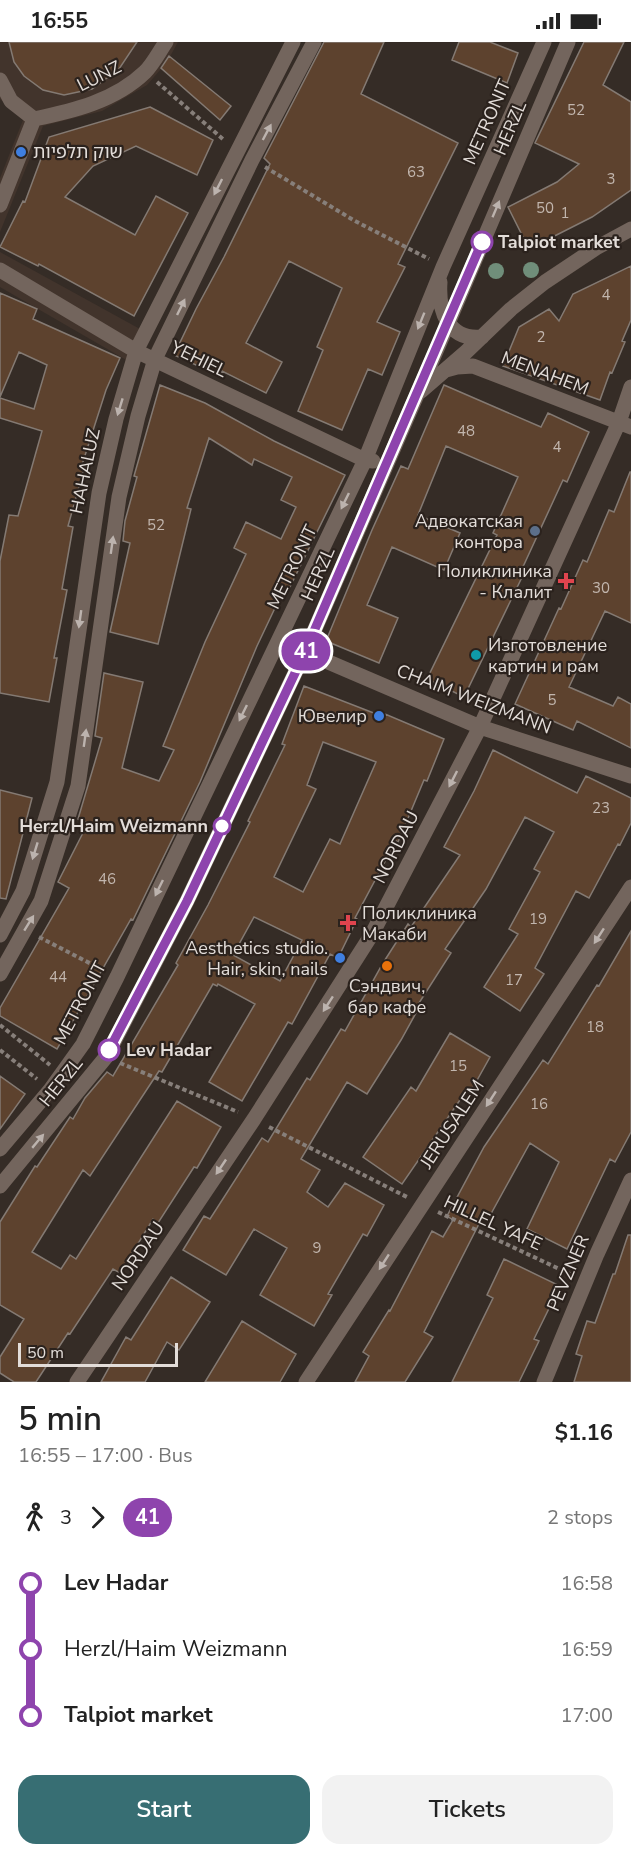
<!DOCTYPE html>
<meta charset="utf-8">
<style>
:root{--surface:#fff;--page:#f2f2f2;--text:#222;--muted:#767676;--accent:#376e73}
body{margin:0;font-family:"Nunito Sans","Noto Sans Hebrew",sans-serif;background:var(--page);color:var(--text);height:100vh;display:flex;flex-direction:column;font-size:22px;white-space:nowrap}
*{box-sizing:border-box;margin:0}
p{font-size:20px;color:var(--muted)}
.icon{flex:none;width:33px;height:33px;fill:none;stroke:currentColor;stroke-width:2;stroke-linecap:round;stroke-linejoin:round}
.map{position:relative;height:1340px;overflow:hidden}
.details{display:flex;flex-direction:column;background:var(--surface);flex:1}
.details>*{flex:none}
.badge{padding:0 12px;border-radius:20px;font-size:21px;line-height:39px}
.scale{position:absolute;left:18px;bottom:15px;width:160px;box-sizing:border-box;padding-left:6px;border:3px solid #e3ddd9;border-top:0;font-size:16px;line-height:21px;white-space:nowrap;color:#e3ddd9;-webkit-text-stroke:4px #2b221d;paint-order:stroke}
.map>.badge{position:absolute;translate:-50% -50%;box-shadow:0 0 0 3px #fff}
.legs{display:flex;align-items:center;gap:9px;height:66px;padding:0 18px;font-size:20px}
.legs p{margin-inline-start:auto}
.head{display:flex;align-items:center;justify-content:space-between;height:102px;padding:0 18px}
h1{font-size:33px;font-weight:600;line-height:45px}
.primary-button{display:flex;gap:12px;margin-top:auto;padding:12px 18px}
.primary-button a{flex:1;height:69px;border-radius:18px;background:var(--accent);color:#fff;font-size:24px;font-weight:600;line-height:69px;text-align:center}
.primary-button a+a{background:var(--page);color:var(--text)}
ul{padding:0 18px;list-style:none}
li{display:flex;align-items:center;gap:21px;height:66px;font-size:22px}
li i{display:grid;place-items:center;width:9px;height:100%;margin:0 8px;background:currentColor}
li i::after{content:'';width:15px;height:15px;margin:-8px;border:4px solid;border-radius:50%;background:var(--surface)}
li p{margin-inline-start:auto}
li:first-child i{background:linear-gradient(#0000 50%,currentColor 0)}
li:last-child i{background:linear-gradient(currentColor 50%,#0000 0)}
.status{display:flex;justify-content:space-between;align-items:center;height:42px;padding:0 30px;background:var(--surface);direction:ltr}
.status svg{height:16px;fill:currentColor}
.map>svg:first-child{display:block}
.built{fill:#42342c}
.building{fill:#5d422e;stroke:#847a73;stroke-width:1.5;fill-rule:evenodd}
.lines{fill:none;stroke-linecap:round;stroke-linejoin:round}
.path{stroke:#877f7a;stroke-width:4;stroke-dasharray:4.5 3;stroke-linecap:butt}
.minor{stroke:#73655d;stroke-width:15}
.tree{fill:#708e7a}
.oneway{fill:#bcb3ae}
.line-1-casing{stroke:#fff;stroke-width:14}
.line-1{stroke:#8e44ad;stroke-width:9}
.shop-dot{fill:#3f7fe0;stroke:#2b221d;stroke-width:2}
.stop-1-dot{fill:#fff;stroke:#8e44ad;stroke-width:3}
.service-dot{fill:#5c6f8a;stroke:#2b221d;stroke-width:2}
.health-dot{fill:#e0444e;stroke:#2b221d;stroke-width:2}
.culture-dot{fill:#0f9aa8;stroke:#2b221d;stroke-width:2}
.food-dot{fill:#e8710a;stroke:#2b221d;stroke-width:2}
.labels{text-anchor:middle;stroke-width:4.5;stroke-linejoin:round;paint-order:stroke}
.number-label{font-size:15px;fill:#c2b6ae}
.street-label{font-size:18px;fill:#e3ddd9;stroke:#2b221d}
.poi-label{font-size:18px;fill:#e3ddd9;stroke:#2b221d;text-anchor:end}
.stop-label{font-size:18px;font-weight:bold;fill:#e3ddd9;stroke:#2b221d;text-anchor:start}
</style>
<div class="status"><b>16:55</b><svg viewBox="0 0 49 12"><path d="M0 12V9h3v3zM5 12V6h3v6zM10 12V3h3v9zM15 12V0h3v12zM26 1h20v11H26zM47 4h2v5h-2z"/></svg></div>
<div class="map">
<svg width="631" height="1340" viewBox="0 0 631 1340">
<rect width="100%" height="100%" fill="#352c26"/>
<!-- built -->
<path class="built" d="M0,0H178L167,20L147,43L102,69L43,84L0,190V136L23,78L0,57Z
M0,210L140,287L128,319L0,245Z"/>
<!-- building -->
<path class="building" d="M9,0H137L119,27L92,47L64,53L43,48L24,34L14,20Z
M324,0H384L361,52L458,101L398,222L405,225L377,280L400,290L382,333L368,327L342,388L298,369L323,308L317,305L342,246L289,219L246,301L282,320L266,351L222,329L220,334L174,313L196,267L224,215L270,122L264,116Z
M459,0H490L518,11L507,41L452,18Z
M584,0H624L603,43L631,60V148L592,175L529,207L508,165L557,140L579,122L535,101Z
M169,14L231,64L220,78L161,26Z
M150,65L213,98L197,133L136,104L93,124L65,155L135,193L156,154L188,171L134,274L39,222L38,224L0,205L23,159L25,160L49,95Z
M631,224V278L622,299L625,300L612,331L610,330L600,358L503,324L519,285L549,267L559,279L573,252Z
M0,251L37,267L33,277L120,316L106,348L81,426L84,427L68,484L73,485L62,547L67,548L54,616H57L49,660L0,651V519L9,473L18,474L42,389L0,376V356L34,367L47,323L19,310L0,355Z
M160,343L205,361L274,399L345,433L288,549L284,547L257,604L200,740L133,878L131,877L57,1007L0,974V966L69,846L58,840L88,781L78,777L102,696L95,694L104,631L143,640L122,726L159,739L174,708L163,704L205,600L246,512L234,506L246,480L281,497L296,465L281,458L292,435L254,417L252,423L209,396L187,466L191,467L158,602L110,590L130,501L123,499L125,479L137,435L134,434Z
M444,343L541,385L548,371L589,390L567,440L563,438L522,527L525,529L464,655L427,637L497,493L493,491L518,435L446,404L418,473L460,491L444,528L392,505L367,563L398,576L379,621L326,599L372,488L401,424L408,427Z
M630,430H631V581L605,569L569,645L613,664L618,655L631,662V706L577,679L573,688L515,662L559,566L561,567L583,518L587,520L609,468L614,470Z
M304,644L384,675L385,672L444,697L427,739L424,738L398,800L396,799L355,876L357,877L338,916L330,912L292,982L288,980L242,1059L209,1040L255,962L218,942L217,944L213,942L162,1030L159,1029L90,1134L83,1128L32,1210L61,1227L70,1213L76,1217L177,1059L221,1085L197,1126L194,1125L158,1181L153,1177L120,1231L113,1227L70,1292L68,1291L36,1340H14L0,1331V1315L24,1277L0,1263V1180L35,1124L37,1125L70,1075L73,1077L85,1056L107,1030L113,1034L178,923L176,921L208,863L250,780L248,779L285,703L282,702ZM323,700L376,720L340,802L330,797L303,850L274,835L316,747L307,743ZM254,875L302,898L280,939L233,913Z
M493,708L577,751L586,734L631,756V781L620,803L618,802L589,856L576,849L535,926L544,932L520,969L484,945L518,892L509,887L540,830L534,827L554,790L525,775L486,847L445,907L451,911L419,961L421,962L401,998L367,1052L347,1040L301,1117L320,1128L307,1150L328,1165L345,1141L384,1163L367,1194L363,1192L328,1252L332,1253L314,1284L260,1253L287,1206L254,1187L226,1233L183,1208L204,1174L210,1177L262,1096L268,1100L307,1036L310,1038L341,987L345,989L383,921L408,882L411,885L460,813L444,805L474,749Z
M0,748L32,756L6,857L0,856Z
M631,889V1090L615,1120L610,1117L567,1207L527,1187L559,1120L530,1101L487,1179L482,1176L424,1290L433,1295L405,1340H355L369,1314L363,1310L389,1268L390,1269L432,1189L443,1195L453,1178L447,1174L484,1105L543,1018L548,1022L597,943L599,944Z
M450,991L490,1015L466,1058L462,1055L402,1142L363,1115L411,1045L416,1049Z
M0,1034L25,1052L0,1087Z
M628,1193H631V1340H574L582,1314L576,1312L587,1279L595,1281L613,1232H615Z
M504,1217L560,1244L534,1297L539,1299L519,1340H452L493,1256L487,1253Z
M171,1235L210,1260L179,1308L167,1300L145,1340H101L126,1295L131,1298Z
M242,1279L296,1312L280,1340H205Z"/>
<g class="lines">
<!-- path -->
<path class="path" d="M157,40L224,98
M265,125L355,179L429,217
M39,895L101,927
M0,983L50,1023
M0,1008L37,1037
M120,1021L238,1070
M269,1085L407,1155
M438,1170L570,1232"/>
<!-- minor -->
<path class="minor" d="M0,38L11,59L34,77
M34,77C73,69 115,59 145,30C153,22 159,10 166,0
M0,163L34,77
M0,228L136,309L365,418L373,419
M440,240C438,268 448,299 482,295
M446,328L457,325L473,324L631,385
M421,349L466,310L511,267L545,240L596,206L631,187
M305,610L480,685L631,734
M0,893L23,849L57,740L99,451L116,377L136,309L293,0
M0,932L41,859L78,744L119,455L138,374L155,317L252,118L314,0
M0,1107L50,1048L83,1002L117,935L365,418L443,225L544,0
M0,1144L106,1015L187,859L305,610L440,300L568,0
M77,1340L254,1077L372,892L480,685L619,380L631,345
M306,1340L631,845
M544,1340L597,1212L631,1138"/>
</g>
<!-- trees -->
<g class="tree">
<circle cx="531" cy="228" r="8"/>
<circle cx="496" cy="229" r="8"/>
</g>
<!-- one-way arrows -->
<defs><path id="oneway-solid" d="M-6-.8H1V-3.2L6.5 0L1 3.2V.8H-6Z" transform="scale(1.5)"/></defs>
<g class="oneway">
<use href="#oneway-solid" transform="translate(267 90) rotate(-62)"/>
<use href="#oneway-solid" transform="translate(218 145) rotate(117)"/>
<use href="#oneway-solid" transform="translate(496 167) rotate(-67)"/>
<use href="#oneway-solid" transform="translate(181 265) rotate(-64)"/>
<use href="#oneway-solid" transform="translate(421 279) rotate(112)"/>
<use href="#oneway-solid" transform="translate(120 365) rotate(107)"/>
<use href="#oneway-solid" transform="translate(345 459) rotate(116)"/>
<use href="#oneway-solid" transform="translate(112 503) rotate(-82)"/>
<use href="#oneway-solid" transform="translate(80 577) rotate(98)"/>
<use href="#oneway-solid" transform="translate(243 671) rotate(116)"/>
<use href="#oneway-solid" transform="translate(85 696) rotate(-82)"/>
<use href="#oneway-solid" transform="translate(453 737) rotate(117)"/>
<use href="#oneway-solid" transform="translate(35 809) rotate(107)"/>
<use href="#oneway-solid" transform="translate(159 846) rotate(116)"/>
<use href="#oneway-solid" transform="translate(29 881) rotate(-58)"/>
<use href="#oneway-solid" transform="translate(599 894) rotate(123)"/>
<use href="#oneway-solid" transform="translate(328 962) rotate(123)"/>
<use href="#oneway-solid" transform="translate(491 1057) rotate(123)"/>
<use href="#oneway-solid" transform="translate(38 1099) rotate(-50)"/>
<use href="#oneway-solid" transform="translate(221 1125) rotate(124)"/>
<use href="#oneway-solid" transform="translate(384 1220) rotate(123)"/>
</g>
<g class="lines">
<defs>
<path id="line-1" d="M109,1008L187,859L305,610L482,200"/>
</defs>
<!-- line-1 casing -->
<use href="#line-1" class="line-1-casing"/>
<!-- line-1 -->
<use href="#line-1" class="line-1"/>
</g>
<!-- markers -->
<g class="shop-dot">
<circle cx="21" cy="110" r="6"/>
<circle cx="379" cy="674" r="6"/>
<circle cx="340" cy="916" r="6"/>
</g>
<g class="stop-1-dot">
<circle cx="482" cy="200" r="10"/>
<circle cx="222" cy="784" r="8"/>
<circle cx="109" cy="1008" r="10"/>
</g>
<circle class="service-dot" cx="535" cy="489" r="6"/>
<g class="health-dot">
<path d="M563 530h6v6h6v6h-6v6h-6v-6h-6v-6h6z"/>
<path d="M345 872h6v6h6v6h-6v6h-6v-6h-6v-6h6z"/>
</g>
<circle class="culture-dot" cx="476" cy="613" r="6"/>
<circle class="food-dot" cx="387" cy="924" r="6"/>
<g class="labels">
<!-- number labels -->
<g class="number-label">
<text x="576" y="73">52</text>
<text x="416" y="135">63</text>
<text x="611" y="142">3</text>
<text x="545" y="171">50</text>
<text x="565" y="176">1</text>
<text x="606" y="258">4</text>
<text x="541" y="300">2</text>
<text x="466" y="394">48</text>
<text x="557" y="410">4</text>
<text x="156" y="488">52</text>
<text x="601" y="551">30</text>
<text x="552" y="663">5</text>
<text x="601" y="771">23</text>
<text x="107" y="842">46</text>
<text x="538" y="882">19</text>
<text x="58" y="940">44</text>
<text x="514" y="943">17</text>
<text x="595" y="990">18</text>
<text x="458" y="1029">15</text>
<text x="539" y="1067">16</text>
<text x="317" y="1211">9</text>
</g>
<!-- street labels -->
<g class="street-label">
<text transform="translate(99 34) rotate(-27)" y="6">LUNZ</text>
<text transform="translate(487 80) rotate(-66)" y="6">METRONIT</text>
<text transform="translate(510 86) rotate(-67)" y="6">HERZL</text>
<text transform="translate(199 317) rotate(26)" y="6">YEHIEL</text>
<text transform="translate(545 331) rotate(21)" y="6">MENAHEM</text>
<text transform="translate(85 429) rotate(-78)" y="6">HAHALUZ</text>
<text transform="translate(292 525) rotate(-64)" y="6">METRONIT</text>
<text transform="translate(318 532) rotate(-66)" y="6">HERZL</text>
<text transform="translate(474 657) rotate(21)" y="6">CHAIM WEIZMANN</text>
<text transform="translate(396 805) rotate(-63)" y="6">NORDAU</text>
<text transform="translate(80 961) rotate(-62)" y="6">METRONIT</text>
<text transform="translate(61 1040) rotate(-51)" y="6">HERZL</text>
<text transform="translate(452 1082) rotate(-57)" y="6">JERUSALEM</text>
<text transform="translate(493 1181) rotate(25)" y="6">HILLEL YAFE</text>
<text transform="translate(138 1214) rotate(-56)" y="6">NORDAU</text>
<text transform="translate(568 1231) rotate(-67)" y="6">PEVZNER</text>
</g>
<!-- poi labels -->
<g class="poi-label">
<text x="33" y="116" text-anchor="start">שוק תלפיות</text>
<text x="523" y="485">Адвокатская<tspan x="523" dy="21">контора</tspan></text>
<text x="552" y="535">Поликлиника<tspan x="552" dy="21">- Клалит</tspan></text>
<text x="488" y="609" text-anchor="start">Изготовление<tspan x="488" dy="21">картин и рам</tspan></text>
<text x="367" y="680">Ювелир</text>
<text x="362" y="877" text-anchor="start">Поликлиника<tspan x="362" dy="21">Макаби</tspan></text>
<text x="328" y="912">Aesthetics studio.<tspan x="328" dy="21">Hair, skin, nails</tspan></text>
<text x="387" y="950" text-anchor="middle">Сэндвич,<tspan x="387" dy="21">бар кафе</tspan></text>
</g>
<!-- stop labels -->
<g class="stop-label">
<text x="498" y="206">Talpiot market</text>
<text x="208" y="790" text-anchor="end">Herzl/Haim Weizmann</text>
<text x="126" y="1014">Lev Hadar</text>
</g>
</g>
</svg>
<div class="scale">50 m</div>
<b class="badge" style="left:306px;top:609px;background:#8e44ad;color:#fff">41</b>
</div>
<section class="details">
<div class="head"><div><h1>5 min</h1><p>16:55 – 17:00 · Bus</p></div><b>$1.16</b></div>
<div class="legs"><svg class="icon" aria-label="walk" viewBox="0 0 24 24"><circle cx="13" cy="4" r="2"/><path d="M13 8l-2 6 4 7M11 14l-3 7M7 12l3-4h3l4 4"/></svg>3<svg class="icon" aria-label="forward" viewBox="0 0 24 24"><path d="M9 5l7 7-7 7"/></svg><b class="badge" style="background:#8e44ad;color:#fff">41</b><p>2 stops</p></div>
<ul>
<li><i style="color:#8e44ad"></i><b>Lev Hadar</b><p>16:58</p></li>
<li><i style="color:#8e44ad"></i><span>Herzl/Haim Weizmann</span><p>16:59</p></li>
<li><i style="color:#8e44ad"></i><b>Talpiot market</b><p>17:00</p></li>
</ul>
<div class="primary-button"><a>Start</a><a>Tickets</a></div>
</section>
